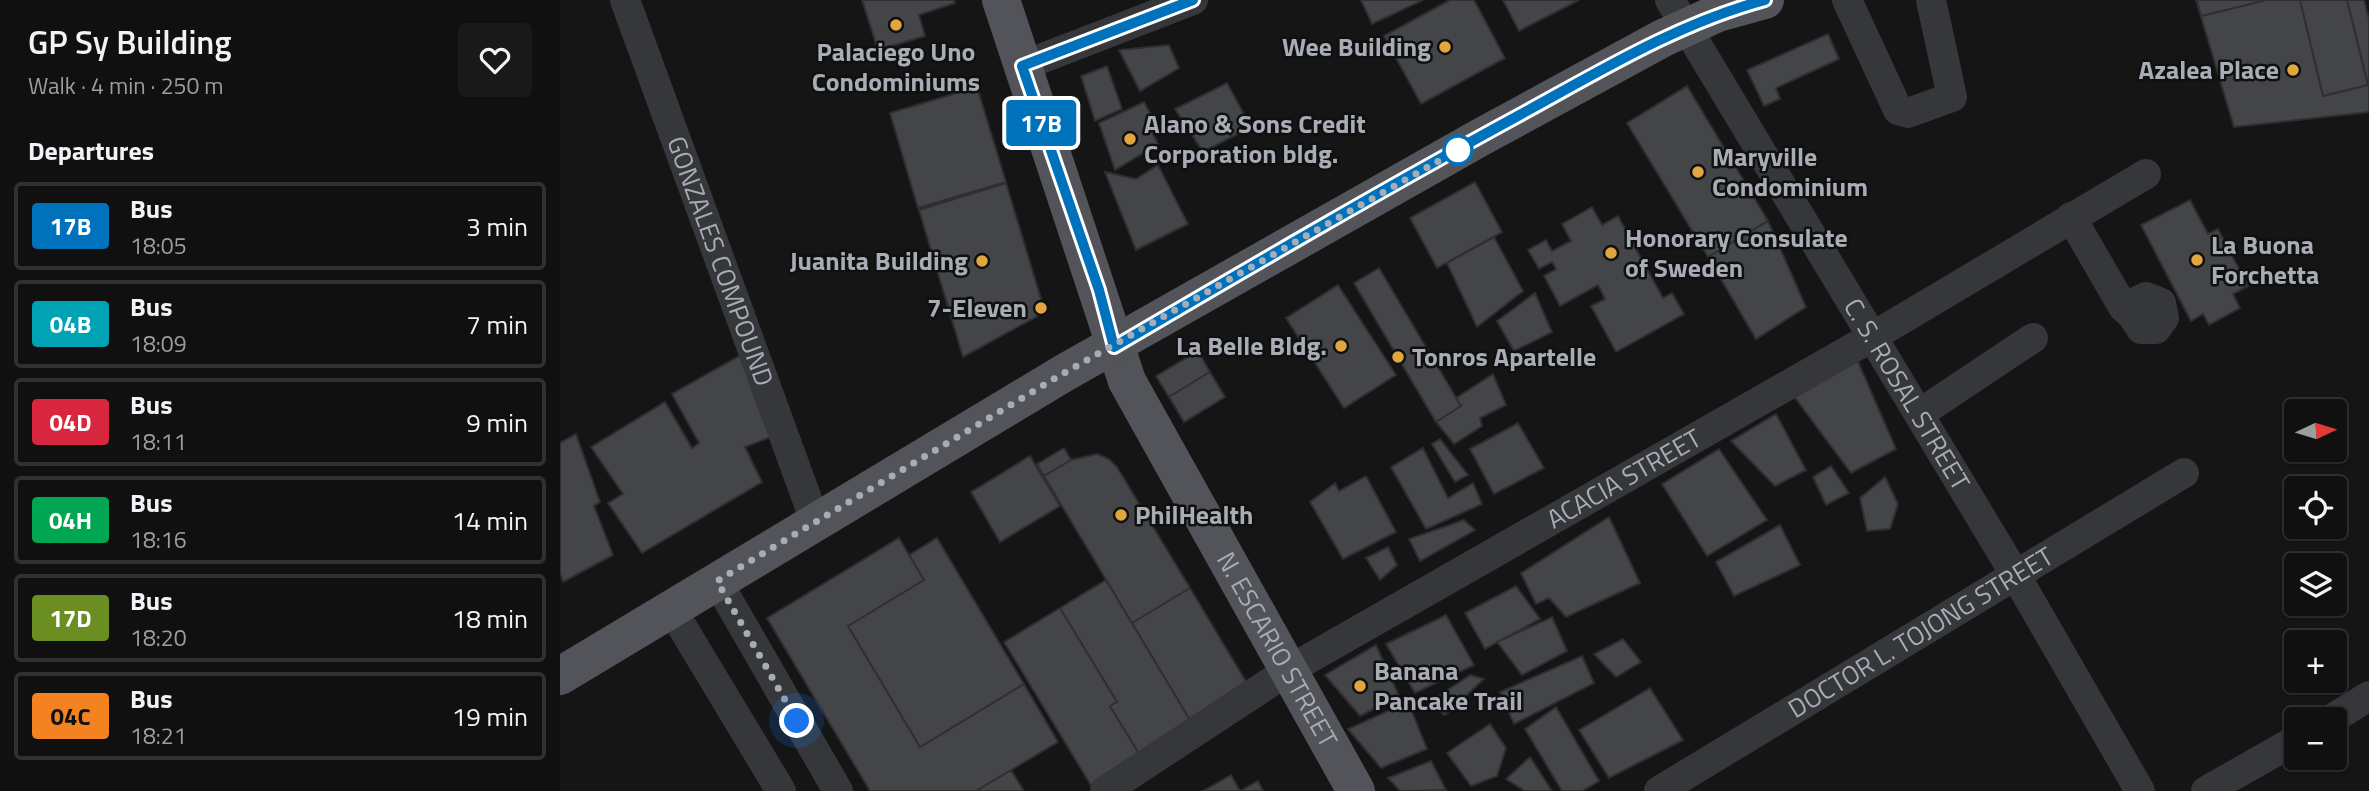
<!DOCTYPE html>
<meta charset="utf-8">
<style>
:root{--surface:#101010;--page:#191919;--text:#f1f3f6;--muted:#9c9d9f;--line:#303030}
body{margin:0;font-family:"Titillium Web",sans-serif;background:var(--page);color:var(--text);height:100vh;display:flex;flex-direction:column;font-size:26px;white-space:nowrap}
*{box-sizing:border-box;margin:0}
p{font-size:23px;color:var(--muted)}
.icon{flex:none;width:38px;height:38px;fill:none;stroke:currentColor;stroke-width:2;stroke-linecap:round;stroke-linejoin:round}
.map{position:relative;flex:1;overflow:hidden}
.drawer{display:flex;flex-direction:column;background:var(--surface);width:560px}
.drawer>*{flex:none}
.badge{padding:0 14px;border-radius:5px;font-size:24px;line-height:46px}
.needle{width:46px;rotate:86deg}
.fabs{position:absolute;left:1724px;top:399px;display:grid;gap:14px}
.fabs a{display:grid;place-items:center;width:63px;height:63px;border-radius:7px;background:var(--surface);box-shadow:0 2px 5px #0004,0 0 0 2px var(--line);font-size:35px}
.you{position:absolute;width:35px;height:35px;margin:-18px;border:5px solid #fff;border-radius:50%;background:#1a73e8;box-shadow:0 0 0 10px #1a73e833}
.map>.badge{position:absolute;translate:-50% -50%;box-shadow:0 0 0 4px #fff}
h2{padding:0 28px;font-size:26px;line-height:63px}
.round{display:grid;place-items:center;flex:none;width:74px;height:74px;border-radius:7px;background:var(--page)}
.head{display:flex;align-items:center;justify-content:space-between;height:119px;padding:0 28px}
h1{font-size:33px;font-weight:600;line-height:52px}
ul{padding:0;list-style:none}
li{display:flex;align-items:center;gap:21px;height:88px;margin:0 14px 10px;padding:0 14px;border:4px solid var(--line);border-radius:7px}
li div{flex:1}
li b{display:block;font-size:26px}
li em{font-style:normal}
li .badge{min-width:77px;font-weight:700;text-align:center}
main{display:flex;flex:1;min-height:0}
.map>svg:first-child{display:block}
.building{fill:#444549;stroke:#2f2f32;stroke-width:2}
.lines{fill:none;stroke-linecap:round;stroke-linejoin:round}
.minor{stroke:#36373b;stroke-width:30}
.major{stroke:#525459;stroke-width:38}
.line-casing{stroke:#fff;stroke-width:16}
.line{stroke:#0072bc;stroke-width:10}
.walk{stroke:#a7acb5;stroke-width:7;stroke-dasharray:0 12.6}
.poi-dot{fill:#e2a640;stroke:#101011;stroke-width:2.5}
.stop-dot{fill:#fff;stroke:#0072bc;stroke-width:3.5}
.labels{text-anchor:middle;stroke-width:5;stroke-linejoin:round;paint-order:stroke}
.poi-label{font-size:26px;font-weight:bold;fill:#a7acb5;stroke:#101011;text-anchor:start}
.street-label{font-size:26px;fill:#a7acb5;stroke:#101011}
</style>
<main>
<section class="drawer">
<div class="head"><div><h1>GP Sy Building</h1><p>Walk · 4 min · 250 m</p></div><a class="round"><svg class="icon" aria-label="heart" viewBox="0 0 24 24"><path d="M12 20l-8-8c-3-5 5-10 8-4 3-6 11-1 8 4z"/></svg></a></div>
<h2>Departures</h2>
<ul>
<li><span class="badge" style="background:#0072bc;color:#fff">17B</span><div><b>Bus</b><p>18:05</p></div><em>3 min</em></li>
<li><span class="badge" style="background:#00a3b4;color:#fff">04B</span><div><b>Bus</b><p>18:09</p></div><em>7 min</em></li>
<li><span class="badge" style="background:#d7263d;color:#fff">04D</span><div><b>Bus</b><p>18:11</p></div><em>9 min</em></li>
<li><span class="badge" style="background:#00a651;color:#fff">04H</span><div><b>Bus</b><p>18:16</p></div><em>14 min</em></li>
<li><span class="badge" style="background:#6b8e23;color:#fff">17D</span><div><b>Bus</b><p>18:20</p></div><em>18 min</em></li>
<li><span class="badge" style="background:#f58220;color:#111">04C</span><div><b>Bus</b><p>18:21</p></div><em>19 min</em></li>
</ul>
</section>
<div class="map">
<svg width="1809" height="791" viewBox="0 0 1809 791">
<rect width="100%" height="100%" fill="#151516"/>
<!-- building -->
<path class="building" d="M302,0H394L395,3L359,15L365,36L318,50Z
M801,0H863L812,24Z
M890,0H914L945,58L861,104L824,36Z
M943,0H1019L959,31Z
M1636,0H1804L1809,19V112L1674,127Z
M1637,0H1707L1641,16Z
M1740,0H1787L1808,85L1763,96Z
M1268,34L1279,59L1216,88L1220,99L1204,106L1187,70Z
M609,45L619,68L580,91L559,50Z
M547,66L562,109L535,121L521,76Z
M667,83L691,127L643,152L615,109Z
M1127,86L1208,221L1148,257L1067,123Z
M417,87L446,182L358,208L330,113Z
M584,102L600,131L593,134L598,144L555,170L539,123Z
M598,165L628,224L576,250L545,172L576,179Z
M915,182L942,232L877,268L850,218Z
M446,183L485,312L403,357L359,210Z
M1630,200L1648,234L1658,229L1688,286L1673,294L1680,308L1649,325L1643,314L1631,321L1581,225Z
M1032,207L1042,225L1058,216L1103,298L1112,293L1124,314L1056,352L1031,306L1045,299L1038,285L1000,306L984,276L996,269L992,262L979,269L968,250L986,240L992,251L1011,241L1002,224Z
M1208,221L1246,307L1196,339L1148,257Z
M934,237L963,291L917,327L887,263Z
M819,268L901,406L876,422L794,283Z
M778,285L836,375L784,408L726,318Z
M975,293L992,332L954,351L937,321Z
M188,351L218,434L185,447L202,482L82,553L48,503L63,494L31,447L105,402L132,448L139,443L112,394Z
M638,351L650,372L609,397L596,376Z
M1296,357L1336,449L1291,473L1233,395Z
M650,372L665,397L624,422L609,397Z
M933,374L946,405L920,418L922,426L894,444L876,422L901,406L896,398Z
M1216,414L1246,470L1215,486L1171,441Z
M958,423L984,468L934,494L910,449Z
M16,434L40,502L34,506L53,555L3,582L0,573V443Z
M880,439L908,475L895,482L872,444Z
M504,448L511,460L484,476L477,464Z
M863,448L888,498L913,483L922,504L866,529L831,467Z
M1159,449L1207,520L1147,556L1102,484Z
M537,454L549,459L557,467L630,588L572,623L484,476L511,460Z
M470,456L500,506L440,542L411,492Z
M1271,466L1289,493L1266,505L1253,477Z
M806,476L836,532L783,559L750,502L775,483L779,491Z
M1325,477L1338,504L1330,529L1307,531L1300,498Z
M1049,517L1080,583L1006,617L989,598L976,604L961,573Z
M904,520L915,530L860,561L849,539Z
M1220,525L1240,565L1174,596L1156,562Z
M339,538L364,580L288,626L360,747L464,684L498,742L416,791H310L207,618Z
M377,538L464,684L360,747L288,626L364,580L349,555Z
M828,547L837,565L820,580L806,558Z
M546,580L633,725L581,757L550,706L557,702L500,608Z
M956,586L980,619L925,649L905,613Z
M630,588L691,690L633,725L572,623Z
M500,608L557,702L550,706L581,757L532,787L444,642Z
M886,615L914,665L855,693L826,644Z
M992,617L1007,651L962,675L937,642Z
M1063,639L1081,662L1056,677L1034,654Z
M816,645L839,696L800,716L765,675Z
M1022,656L1034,683L954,724L940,692Z
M910,675L924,679L885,715L868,703Z
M1090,688L1123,740L1049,778L1019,730Z
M848,702L867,749L821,768L788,729Z
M996,707L1039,781L1022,791H1002L965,729Z
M930,724L946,748L937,776L911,786L887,753Z
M970,757L992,791H965L946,779Z
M871,761L886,790L840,791L828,778Z
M451,770L464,791H416Z
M671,775L680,791L698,781L703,791H643Z"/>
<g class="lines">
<!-- minor -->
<g class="minor">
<path id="s1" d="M65,0L255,521"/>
<path id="s2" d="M1110,0L1456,576L1580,791"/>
<path d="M1287,0L1338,110L1348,113L1392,97L1371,0"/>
<path d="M462,66L633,0"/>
<path d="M1511,217L1563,307L1572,315"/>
<path d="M1586,297L1601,303L1604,318L1596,329H1581L1572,315L1576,302Z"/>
<path d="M1359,414L1473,338"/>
<path d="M157,581L278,791"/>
<path d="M112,610L221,791"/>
<path d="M1772,719L1809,696"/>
<path id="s3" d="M545,791L729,670L1312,337L1586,174"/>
<path id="s4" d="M1099,791L1624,473"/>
<path d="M1646,791L1736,740"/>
</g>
<!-- major -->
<g class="major">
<path id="s5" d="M441,0L567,381L796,791"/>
<path d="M0,676L504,373L921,137L1103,38L1158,13L1205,0"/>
</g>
</g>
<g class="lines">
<defs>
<path id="line" d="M633,0L462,66L539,290L554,347C687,269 820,191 956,117C1037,73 1116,24 1205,0"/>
</defs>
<!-- line casing -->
<use href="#line" class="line-casing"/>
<!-- line -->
<use href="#line" class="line"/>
<!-- walk -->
<path class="walk" d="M237,721L157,581L504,373L898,150"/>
</g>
<!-- markers -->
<g class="poi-dot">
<circle cx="336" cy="25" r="7"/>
<circle cx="885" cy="47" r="7"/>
<circle cx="1733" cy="70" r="7"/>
<circle cx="570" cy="139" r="7"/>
<circle cx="1138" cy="172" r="7"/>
<circle cx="1051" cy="253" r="7"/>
<circle cx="1637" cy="260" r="7"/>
<circle cx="422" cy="261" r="7"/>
<circle cx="481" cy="308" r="7"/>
<circle cx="781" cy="346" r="7"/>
<circle cx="838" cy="357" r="7"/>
<circle cx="561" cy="515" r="7"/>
<circle cx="800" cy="686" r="7"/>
</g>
<circle class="stop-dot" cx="898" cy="150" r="14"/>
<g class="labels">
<!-- poi labels -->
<g class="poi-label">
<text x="871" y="56" text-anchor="end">Wee Building</text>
<text x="336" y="61" text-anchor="middle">Palaciego Uno<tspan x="336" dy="30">Condominiums</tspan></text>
<text x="1719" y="79" text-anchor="end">Azalea Place</text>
<text x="584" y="133">Alano &amp; Sons Credit<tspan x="584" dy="30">Corporation bldg.</tspan></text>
<text x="1152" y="166">Maryville<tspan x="1152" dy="30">Condominium</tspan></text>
<text x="1065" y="247">Honorary Consulate<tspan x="1065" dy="30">of Sweden</tspan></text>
<text x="1651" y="254">La Buona<tspan x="1651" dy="30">Forchetta</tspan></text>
<text x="408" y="270" text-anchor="end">Juanita Building</text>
<text x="467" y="317" text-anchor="end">7-Eleven</text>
<text x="767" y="355" text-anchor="end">La Belle Bldg.</text>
<text x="852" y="366">Tonros Apartelle</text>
<text x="575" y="524">PhilHealth</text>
<text x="814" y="680">Banana<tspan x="814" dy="30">Pancake Trail</tspan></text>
</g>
<!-- street labels -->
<g class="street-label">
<text dy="9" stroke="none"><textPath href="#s1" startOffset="278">GONZALES COMPOUND</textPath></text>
<text dy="9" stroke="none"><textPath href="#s2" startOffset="460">C. S. ROSAL STREET</textPath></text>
<text dy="9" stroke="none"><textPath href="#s3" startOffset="606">ACACIA STREET</textPath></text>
<text dy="9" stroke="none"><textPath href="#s4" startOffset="306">DOCTOR L. TOJONG STREET</textPath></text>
<text dy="9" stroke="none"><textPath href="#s5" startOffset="709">N. ESCARIO STREET</textPath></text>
</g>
</g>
</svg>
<div class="fabs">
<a><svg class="needle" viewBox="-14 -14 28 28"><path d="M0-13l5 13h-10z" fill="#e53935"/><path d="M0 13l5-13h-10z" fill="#9c9d9f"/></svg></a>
<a><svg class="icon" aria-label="locate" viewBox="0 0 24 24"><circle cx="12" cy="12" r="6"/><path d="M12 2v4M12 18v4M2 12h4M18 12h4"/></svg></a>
<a><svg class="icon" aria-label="layers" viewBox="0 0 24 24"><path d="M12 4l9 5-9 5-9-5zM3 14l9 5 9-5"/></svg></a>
<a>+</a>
<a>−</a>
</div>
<div class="you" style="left:237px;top:721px"></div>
<b class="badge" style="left:481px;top:123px;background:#0072bc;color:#fff">17B</b>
</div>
</main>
